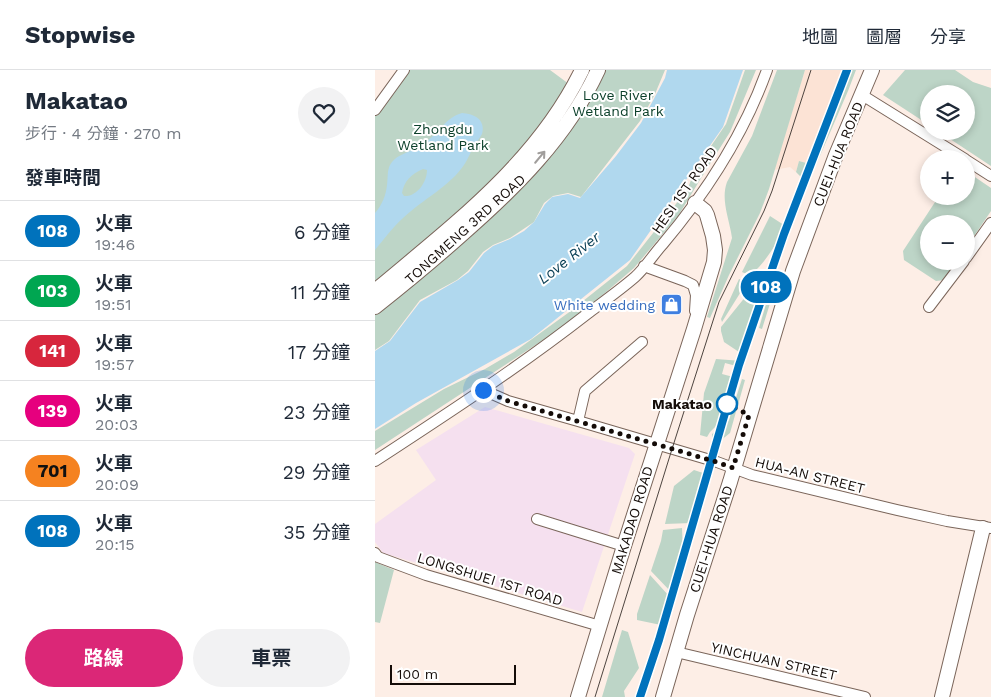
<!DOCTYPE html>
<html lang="zh-TW">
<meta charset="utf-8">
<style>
:root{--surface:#fff;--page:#f2f2f3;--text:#1f2937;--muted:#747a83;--line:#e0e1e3;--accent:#db2777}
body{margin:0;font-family:"Work Sans","Noto Sans TC",sans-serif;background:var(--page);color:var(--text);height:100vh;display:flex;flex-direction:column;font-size:19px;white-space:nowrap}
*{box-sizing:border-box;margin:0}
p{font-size:16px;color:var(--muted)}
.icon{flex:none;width:28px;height:28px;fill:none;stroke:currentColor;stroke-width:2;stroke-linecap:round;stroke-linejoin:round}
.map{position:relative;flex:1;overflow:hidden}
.drawer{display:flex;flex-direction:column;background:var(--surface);width:375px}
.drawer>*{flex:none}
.badge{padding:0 10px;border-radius:16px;font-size:18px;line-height:32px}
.tools{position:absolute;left:545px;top:15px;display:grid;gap:10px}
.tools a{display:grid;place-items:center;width:55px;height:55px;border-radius:50%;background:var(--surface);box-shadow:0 2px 8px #0003;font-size:25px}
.scale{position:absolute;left:15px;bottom:12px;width:126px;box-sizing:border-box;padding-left:5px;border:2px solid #140c08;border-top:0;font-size:14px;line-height:18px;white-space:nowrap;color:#140c08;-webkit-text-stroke:4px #fff;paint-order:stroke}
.you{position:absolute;width:25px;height:25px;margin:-12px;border:4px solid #fff;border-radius:50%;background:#1a73e8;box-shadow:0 0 0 8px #1a73e833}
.map>.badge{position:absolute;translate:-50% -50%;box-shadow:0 0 0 2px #fff}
h2{padding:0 25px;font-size:19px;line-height:45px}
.round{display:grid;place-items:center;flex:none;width:52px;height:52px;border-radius:26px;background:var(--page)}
.headline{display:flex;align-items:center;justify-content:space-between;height:85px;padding:0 25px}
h1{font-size:24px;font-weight:700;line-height:38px}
.cta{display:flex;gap:10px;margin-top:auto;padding:10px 25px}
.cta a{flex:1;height:58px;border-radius:30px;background:var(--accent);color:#fff;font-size:20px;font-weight:700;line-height:58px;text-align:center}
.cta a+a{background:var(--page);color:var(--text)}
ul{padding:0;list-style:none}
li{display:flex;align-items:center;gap:15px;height:60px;padding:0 25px;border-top:1px solid var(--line)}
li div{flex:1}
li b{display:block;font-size:19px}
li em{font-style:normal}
li .badge{min-width:55px;font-weight:700;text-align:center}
header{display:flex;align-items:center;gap:30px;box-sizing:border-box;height:70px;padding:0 25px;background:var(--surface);border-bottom:1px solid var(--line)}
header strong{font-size:24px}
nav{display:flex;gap:28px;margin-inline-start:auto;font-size:18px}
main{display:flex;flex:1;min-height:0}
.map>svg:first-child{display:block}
.industrial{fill:#f5e0ef}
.built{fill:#fce3d5}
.green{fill:#bdd5c7}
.water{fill:#b0d8ee;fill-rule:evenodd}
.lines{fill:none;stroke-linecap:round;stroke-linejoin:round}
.street-casing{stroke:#7a655a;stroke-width:12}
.secondary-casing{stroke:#7a655a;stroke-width:16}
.street{stroke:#fff;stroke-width:10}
.secondary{stroke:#fff;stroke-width:14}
.tram{stroke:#4d443f;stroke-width:1}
.oneway{stroke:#a19e9c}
.line-casing{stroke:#fff;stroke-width:11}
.line{stroke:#0072bc;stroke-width:8}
.walk{stroke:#140c08;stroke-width:5;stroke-dasharray:0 9}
.stop-dot{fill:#fff;stroke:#0072bc;stroke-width:2.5}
.labels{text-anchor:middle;stroke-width:4;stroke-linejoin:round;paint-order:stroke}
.park-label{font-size:14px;fill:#0c402b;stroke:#fff}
.street-label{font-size:14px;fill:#140c08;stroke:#fff}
.shop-label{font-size:14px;fill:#366cbe;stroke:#fff;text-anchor:end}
.stop-label{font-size:14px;font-weight:bold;fill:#140c08;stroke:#fff;text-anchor:end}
.water-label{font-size:15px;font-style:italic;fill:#0d4258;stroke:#fff}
</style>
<header>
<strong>Stopwise</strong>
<nav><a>地圖</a><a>圖層</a><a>分享</a></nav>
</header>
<main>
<section class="drawer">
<div class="headline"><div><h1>Makatao</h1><p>步行 · 4 分鐘 · 270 m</p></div><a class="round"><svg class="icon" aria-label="heart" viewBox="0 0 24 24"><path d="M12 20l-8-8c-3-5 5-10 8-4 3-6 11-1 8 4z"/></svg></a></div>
<h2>發車時間</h2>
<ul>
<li><span class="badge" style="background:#0072bc;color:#fff">108</span><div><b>火車</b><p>19:46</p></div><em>6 分鐘</em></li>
<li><span class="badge" style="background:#00a651;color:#fff">103</span><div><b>火車</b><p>19:51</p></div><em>11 分鐘</em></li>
<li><span class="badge" style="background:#d7263d;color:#fff">141</span><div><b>火車</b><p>19:57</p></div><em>17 分鐘</em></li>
<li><span class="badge" style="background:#e6007e;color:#fff">139</span><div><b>火車</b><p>20:03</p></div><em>23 分鐘</em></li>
<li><span class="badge" style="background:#f58220;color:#111">701</span><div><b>火車</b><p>20:09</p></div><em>29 分鐘</em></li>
<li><span class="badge" style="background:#0072bc;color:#fff">108</span><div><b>火車</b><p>20:15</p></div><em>35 分鐘</em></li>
</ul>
<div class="cta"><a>路線</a><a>車票</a></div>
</section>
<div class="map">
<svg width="616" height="627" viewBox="0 0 616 627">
<rect width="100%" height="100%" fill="#fdeee6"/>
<!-- industrial -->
<path class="industrial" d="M110,337L254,378L260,384L207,542L8,483L0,472V454L61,410L41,380Z"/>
<!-- built -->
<path class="built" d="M430,0H468L439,95L424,91L421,102L415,97L399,100Z"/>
<!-- green -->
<path class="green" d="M30,0H175L194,14L168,57L110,119L0,216V42Z
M227,0H290L280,24L265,51L206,127L193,123L178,126L169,133L159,152L135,168L118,175L108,182L93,201L82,210L45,230L14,271L0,280V242L120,142L150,115L179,80Z
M370,0H381L355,62L328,105L303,146L259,198L230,223L182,261L0,380V361L69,319L110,299L139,282L193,243L252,196L312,120L321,98L351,54Z
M402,0H430L394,119L385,143L354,205L335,248L332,247L357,168L356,162C353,146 346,128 352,112L377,66Z
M468,0H481L473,21L435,109L431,110L427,108L421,102L424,91L439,95Z
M530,0H580L598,12L616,18V96L563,61H591V24H554V55L508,25Z
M591,101L616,118V141L591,178V154H554V191H582L570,210L561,211L529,190L528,181L564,126H591Z
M395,146L412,157C405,167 387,198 378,202C374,205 371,204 367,202Z
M388,205L393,206L372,270L364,282L349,272L346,261V257Z
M399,207L403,208L387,259L384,258Z
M364,209L372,212L347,252L346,249Z
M341,289L367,291L365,297L350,293L347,304L362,308L350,347L335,362L332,367L325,365L329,323Z
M367,309L370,310L355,363L345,371L340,370L337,367V364L350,354L354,350Z
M319,400L328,403L330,407L316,453L290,454L299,416Z
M307,458L308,482L304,490L296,522L276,501L286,471L288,460Z
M0,492L19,500L5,553L0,552Z
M275,505L294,526L286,555L262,550V544Z
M247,560L253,562L264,598L249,621L250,627H227Z"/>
<!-- water -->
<path class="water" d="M292,0H368L348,57L255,190L156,269L41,333L0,359V281L15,271L45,232L83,210L94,202L109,183L118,176L135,169L149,161L159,152L170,134L177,127L193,124L205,128L241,86L266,53L290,8Z
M87,43C99,44 111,49 107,64C105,68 102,71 100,74C96,80 94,88 89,95C75,116 47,130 28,148C18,157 9,169 0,180V143C7,135 11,125 12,115C13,108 12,101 15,95C20,86 29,84 37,80C42,78 47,75 51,72C64,63 71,47 87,43ZM48,99L52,100C52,112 42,127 29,126L27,123C29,111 36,104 48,99Z"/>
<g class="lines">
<defs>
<path id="street" d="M487,25L590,89
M0,40L29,0
M591,90L616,106
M591,188L616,153
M269,196L310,211L318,215L321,225L320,241
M554,237L589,191
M108,320L133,331L203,351L342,392L377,405L522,440L572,451L616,458
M203,351L210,321L267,272
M0,391C72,344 144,297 212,244C228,232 245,220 260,207C270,198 278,185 287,175C331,123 369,64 392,0
M162,449L249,476
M0,483L3,487L51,505L225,556
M301,582L490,627"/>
<path id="secondary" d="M0,221C77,156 162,93 207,0
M0,237C29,214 57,191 85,166C139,119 192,67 223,0
M203,627L249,476L319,259L339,192L340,180L338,166L332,145L330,141L320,133
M288,627L312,545L355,412L418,201L461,85L497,0
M567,627L608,458"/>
</defs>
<!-- street casing -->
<use href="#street" class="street-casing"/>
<!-- secondary casing -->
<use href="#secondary" class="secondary-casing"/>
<!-- street -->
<use href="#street" class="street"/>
<!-- secondary -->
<use href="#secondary" class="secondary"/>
<!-- tram -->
<path class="tram" d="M220,627L297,379L344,232L389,141L397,121L436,0"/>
</g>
<!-- one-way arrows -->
<defs><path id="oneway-shaft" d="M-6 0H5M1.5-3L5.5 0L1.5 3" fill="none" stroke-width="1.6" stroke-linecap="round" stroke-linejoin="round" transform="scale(1.25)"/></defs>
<use class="oneway" href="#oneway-shaft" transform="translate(165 87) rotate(-50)"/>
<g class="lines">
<defs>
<path id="line" d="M265,627L284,570L364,295L409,164L472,0"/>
</defs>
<!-- line casing -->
<use href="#line" class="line-casing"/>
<!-- line -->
<use href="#line" class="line"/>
<!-- walk -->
<path class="walk" d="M108,320L133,331L246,364L342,392L358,398L374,345L352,334"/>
</g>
<!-- icons -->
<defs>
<symbol id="shop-square" viewBox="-11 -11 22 22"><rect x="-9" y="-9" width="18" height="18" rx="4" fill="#3f7fe0" stroke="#fff"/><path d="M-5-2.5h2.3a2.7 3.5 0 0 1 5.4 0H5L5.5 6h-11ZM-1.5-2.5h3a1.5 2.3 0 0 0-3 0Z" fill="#fff"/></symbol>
</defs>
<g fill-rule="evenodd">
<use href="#shop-square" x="284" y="222" width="25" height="25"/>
</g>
<!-- markers -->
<circle class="stop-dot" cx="352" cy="334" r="10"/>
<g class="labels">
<!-- park labels -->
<g class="park-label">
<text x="243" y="30">Love River<tspan x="243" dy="16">Wetland Park</tspan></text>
<text x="68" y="64">Zhongdu<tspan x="68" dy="16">Wetland Park</tspan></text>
</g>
<!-- street labels -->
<g class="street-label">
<text transform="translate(463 84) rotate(-68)" y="5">CUEI-HUA ROAD</text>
<text transform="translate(309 120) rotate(-55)" y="5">HESI 1ST ROAD</text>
<text transform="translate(90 159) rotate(-42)" y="5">TONGMENG 3RD ROAD</text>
<text transform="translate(435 405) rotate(14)" y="5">HUA-AN STREET</text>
<text transform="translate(257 450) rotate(-73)" y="5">MAKADAO ROAD</text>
<text transform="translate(336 469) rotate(-72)" y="5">CUEI-HUA ROAD</text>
<text transform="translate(115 509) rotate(17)" y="5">LONGSHUEI 1ST ROAD</text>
<text transform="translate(399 591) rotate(13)" y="5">YINCHUAN STREET</text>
</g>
<!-- shop labels -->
<g class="shop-label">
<text x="280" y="240">White wedding</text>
</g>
<!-- stop labels -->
<g class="stop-label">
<text x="337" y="339">Makatao</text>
</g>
<!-- water labels -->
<g class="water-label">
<text transform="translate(194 188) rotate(-38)" y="5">Love River</text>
</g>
</g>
</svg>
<div class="tools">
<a><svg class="icon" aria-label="layers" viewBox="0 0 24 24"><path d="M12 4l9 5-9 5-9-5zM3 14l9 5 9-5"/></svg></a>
<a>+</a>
<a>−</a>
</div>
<div class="scale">100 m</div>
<div class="you" style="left:108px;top:320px"></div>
<b class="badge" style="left:391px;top:217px;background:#0072bc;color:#fff">108</b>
</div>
</main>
